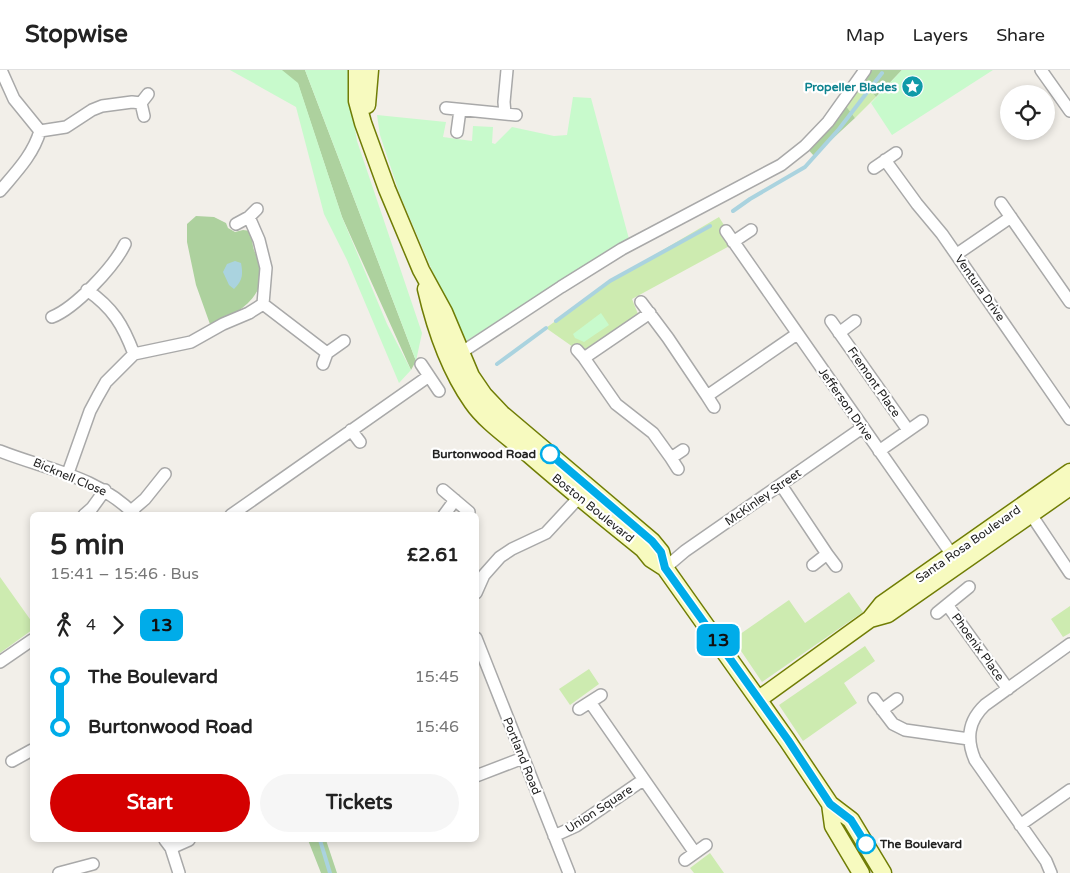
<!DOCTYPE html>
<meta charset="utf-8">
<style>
:root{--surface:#fff;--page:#f6f6f6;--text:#222;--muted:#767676;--line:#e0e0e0;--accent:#d40000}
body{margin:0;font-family:"Varela Round",sans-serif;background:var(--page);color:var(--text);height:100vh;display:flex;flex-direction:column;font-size:19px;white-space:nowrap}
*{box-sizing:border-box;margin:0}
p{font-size:16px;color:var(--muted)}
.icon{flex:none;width:28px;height:28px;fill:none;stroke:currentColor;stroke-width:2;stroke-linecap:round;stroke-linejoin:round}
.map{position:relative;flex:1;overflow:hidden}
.drawer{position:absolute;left:30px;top:442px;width:449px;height:330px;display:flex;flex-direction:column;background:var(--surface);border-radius:8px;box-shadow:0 2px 8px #0003}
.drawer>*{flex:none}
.badge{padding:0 10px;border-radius:8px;font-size:18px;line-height:32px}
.fabs{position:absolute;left:1000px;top:15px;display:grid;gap:10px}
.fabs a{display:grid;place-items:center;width:55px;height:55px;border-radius:50%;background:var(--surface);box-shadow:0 2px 8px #0003;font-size:25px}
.map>.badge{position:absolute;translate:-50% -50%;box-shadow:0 0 0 2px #fff}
.legs{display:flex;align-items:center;gap:8px;height:55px;padding:0 20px;font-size:16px}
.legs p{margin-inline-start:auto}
.summary{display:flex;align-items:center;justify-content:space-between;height:85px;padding:0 20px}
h1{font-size:28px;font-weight:800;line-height:38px}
.action{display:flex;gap:10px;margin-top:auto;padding:10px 20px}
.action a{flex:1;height:58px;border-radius:30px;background:var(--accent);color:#fff;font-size:20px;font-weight:800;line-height:58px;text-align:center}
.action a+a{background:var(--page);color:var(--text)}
ul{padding:0 20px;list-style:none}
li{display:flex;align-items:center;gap:18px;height:50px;font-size:19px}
li i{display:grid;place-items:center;width:8px;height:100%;margin:0 6px;background:currentColor}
li i::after{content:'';width:12px;height:12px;margin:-6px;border:4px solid;border-radius:50%;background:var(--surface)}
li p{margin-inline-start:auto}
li:first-child i{background:linear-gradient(#0000 50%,currentColor 0)}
li:last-child i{background:linear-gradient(currentColor 50%,#0000 0)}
header{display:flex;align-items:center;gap:30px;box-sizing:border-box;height:70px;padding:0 25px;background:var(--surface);border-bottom:1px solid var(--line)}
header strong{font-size:24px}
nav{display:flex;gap:28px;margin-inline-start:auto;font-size:18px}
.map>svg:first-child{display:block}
.grass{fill:#cdebb0}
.forest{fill:#add19e}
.park{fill:#c8facc}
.water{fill:#aad3df}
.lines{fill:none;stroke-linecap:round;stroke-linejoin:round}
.stream{stroke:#aad3df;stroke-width:4}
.street-casing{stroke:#a9a9a9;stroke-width:14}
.secondary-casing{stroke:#707d05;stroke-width:19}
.street{stroke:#fff;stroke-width:11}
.secondary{stroke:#f7fabf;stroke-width:16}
.line-1-casing{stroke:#fff;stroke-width:11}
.line-1{stroke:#00ace9;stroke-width:8}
.stop-1-dot{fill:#fff;stroke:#00ace9;stroke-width:2.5}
.labels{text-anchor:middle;stroke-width:4.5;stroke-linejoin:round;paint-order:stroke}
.culture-label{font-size:12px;font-weight:bold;fill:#0d838f;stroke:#fff;text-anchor:end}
.street-label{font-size:12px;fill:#222;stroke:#fff}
.stop-label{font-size:12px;font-weight:bold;fill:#222;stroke:#fff;text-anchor:end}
</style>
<header>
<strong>Stopwise</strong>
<nav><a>Map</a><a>Layers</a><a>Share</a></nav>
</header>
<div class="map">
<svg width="1070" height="803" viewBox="0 0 1070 803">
<rect width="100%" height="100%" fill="#f2efe9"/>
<!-- grass -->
<path class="grass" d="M860,8L876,27L855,48L843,32Z
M719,147L735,173L632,229L640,249L583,284L546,258L610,211Z
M0,507L32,552V560L0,583Z
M849,522L863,542L762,612L733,569L789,530L805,553Z
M1070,536V563L1063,567L1051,549Z
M865,576L875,591L844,613L857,633L803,671L779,635Z
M589,599L599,614L570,635L559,619Z
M710,783L724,803H694L690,798Z"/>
<!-- forest -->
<path class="forest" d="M276,0H305L416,291L411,300L342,147L298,14Z
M865,0H902L876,27L860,8Z
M843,32L855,48L814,86L805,76Z
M196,146L214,147L226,153L228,158L235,162L243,160L251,161C253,167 252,171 253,176C254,183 259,188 260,195C267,230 236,242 211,257L196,215L187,172V154Z
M308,770H326L337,803H321Z"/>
<!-- park -->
<path class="park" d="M230,0H282L298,13L342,147L387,254L411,300L399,313L347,190L324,144L296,37Z
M305,0H352L350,27L357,71L422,263L416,291Z
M902,0H993L892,65L871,33Z
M573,27L591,28L629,169L463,273L400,125L380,65L377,45L446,52L443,67L472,71L473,56L493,57L492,73L495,74L512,57L554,66L567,65Z
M601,243L609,255L584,272L575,268L573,264Z"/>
<!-- water -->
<path class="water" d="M235,191L241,193C243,204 243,210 234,219L229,215L223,202L227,194Z"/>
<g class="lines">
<!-- stream -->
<path class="stream" d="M733,141L750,129L805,97L839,59L882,3
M556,251L610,211L710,156
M497,294L546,258
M320,770L330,803"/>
<defs>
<path id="street" d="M1,0L14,29L40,61L66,57L92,40L102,36L132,32L141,33
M1041,0L1070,41
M446,38L516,45
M505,44L504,32L507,0
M144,46L141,33L148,24
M457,62L460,40
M885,90L917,134L942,164L1070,349
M874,98L896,83
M0,121C16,102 33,85 40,61
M1001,133L1070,232
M249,147L259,170L266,198L263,234L327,283
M236,154L249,147L257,139
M726,161L955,489
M733,172L751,160
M957,184L1011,147
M87,220C113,238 123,255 134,284
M641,232L668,268L707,326L797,264
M52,247C75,238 114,197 125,174
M831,251L908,360
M839,263L855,251
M577,280L584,288L616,334L653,363L671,388
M456,286L561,217L622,179L781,95L805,76L828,52L865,0
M584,288L650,243
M323,294L327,283L344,271
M421,294L439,321
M707,326L714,337
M351,360L360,372
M0,381C48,400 97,406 135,445
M879,381L922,351
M678,399L671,388L683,380
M68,403L90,341L98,326L106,312L134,284L191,272L223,254L249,243L263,234
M781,415L827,484
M443,420L469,442
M1028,440L1070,503
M131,441L145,429L165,404
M84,445L92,438L105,420
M231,445L429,306
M444,445L455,430
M813,495L827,484L836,496
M665,498L685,481L862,358
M476,523L484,505L500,487L512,479L546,463L584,422
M948,536L1008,619
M937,543L969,517
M476,568L569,803
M0,592L32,570
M874,629L893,654L905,660L969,669
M590,632L695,783
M579,639L601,625
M882,640L897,629
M12,691L32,680
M476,706L523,688
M1020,755L1070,720
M554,766L576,756L643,710
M165,770L171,778L179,803
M171,778L189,770
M685,790L706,775
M59,803L93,794
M1051,803L1046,791L975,690C966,669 968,651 985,635L1070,574"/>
<path id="secondary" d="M357,0V31L363,53L387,119L421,200L444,242L471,306L484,325L502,344L652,471L661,482L665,498L787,670L830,734L851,750L883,803
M367,35L370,0
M426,219C435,258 449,299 472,332C485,351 507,366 525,381C564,415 603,447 643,479L651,489L665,498
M870,549L888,544L1070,417
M759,629L870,549L882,534L1070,402
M830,734L833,756L861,803"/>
</defs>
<!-- street casing -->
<use href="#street" class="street-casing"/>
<!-- secondary casing -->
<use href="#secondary" class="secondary-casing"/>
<!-- street -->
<use href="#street" class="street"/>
<!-- secondary -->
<use href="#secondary" class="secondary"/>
</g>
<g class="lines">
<defs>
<path id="line-1" d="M550,384L652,471L661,482L665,498L788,670L830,734L851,750L866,774"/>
</defs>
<!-- line-1 casing -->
<use href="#line-1" class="line-1-casing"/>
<!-- line-1 -->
<use href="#line-1" class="line-1"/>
</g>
<!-- icons -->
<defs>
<symbol id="sight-disc" viewBox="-11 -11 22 22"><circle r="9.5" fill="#0f9aa8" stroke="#fff"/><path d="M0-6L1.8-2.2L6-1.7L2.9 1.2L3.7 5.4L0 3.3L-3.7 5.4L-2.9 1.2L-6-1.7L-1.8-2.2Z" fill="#fff"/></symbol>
</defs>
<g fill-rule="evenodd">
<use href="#sight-disc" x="900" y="4" width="25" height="25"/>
</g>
<!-- markers -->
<g class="stop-1-dot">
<circle cx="550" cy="384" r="9"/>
<circle cx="866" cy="774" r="9"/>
</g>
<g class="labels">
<!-- culture labels -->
<g class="culture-label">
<text x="897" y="21">Propeller Blades</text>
</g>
<!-- street labels -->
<g class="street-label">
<text transform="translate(980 218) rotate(55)" y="4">Ventura Drive</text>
<text transform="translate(874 312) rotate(55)" y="4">Fremont Place</text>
<text transform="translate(846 334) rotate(55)" y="4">Jefferson Drive</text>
<text transform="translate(70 407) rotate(23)" y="4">Bicknell Close</text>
<text transform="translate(763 427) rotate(-35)" y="4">McKinley Street</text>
<text transform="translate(593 438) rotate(39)" y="4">Boston Boulevard</text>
<text transform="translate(968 474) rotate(-35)" y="4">Santa Rosa Boulevard</text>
<text transform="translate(978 577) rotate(54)" y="4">Phoenix Place</text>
<text transform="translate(522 686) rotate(68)" y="4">Portland Road</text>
<text transform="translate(599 739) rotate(-33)" y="4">Union Square</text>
</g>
<!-- stop labels -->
<g class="stop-label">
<text x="536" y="388">Burtonwood Road</text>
<text x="880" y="778" text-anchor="start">The Boulevard</text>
</g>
</g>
</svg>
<div class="fabs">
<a><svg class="icon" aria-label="locate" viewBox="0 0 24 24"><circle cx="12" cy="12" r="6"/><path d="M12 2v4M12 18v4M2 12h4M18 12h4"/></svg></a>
</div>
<b class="badge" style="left:718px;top:570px;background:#00ace9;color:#111">13</b>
<section class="drawer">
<div class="summary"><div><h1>5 min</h1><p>15:41 – 15:46 · Bus</p></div><b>£2.61</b></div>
<div class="legs"><svg class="icon" aria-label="walk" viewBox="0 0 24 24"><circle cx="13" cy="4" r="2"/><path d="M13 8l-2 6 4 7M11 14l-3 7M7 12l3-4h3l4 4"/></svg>4<svg class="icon" aria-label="forward" viewBox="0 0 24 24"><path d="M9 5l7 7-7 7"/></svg><b class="badge" style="background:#00ace9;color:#111">13</b></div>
<ul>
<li><i style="color:#00ace9"></i><b>The Boulevard</b><p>15:45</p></li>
<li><i style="color:#00ace9"></i><b>Burtonwood Road</b><p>15:46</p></li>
</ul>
<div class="action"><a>Start</a><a>Tickets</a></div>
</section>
</div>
